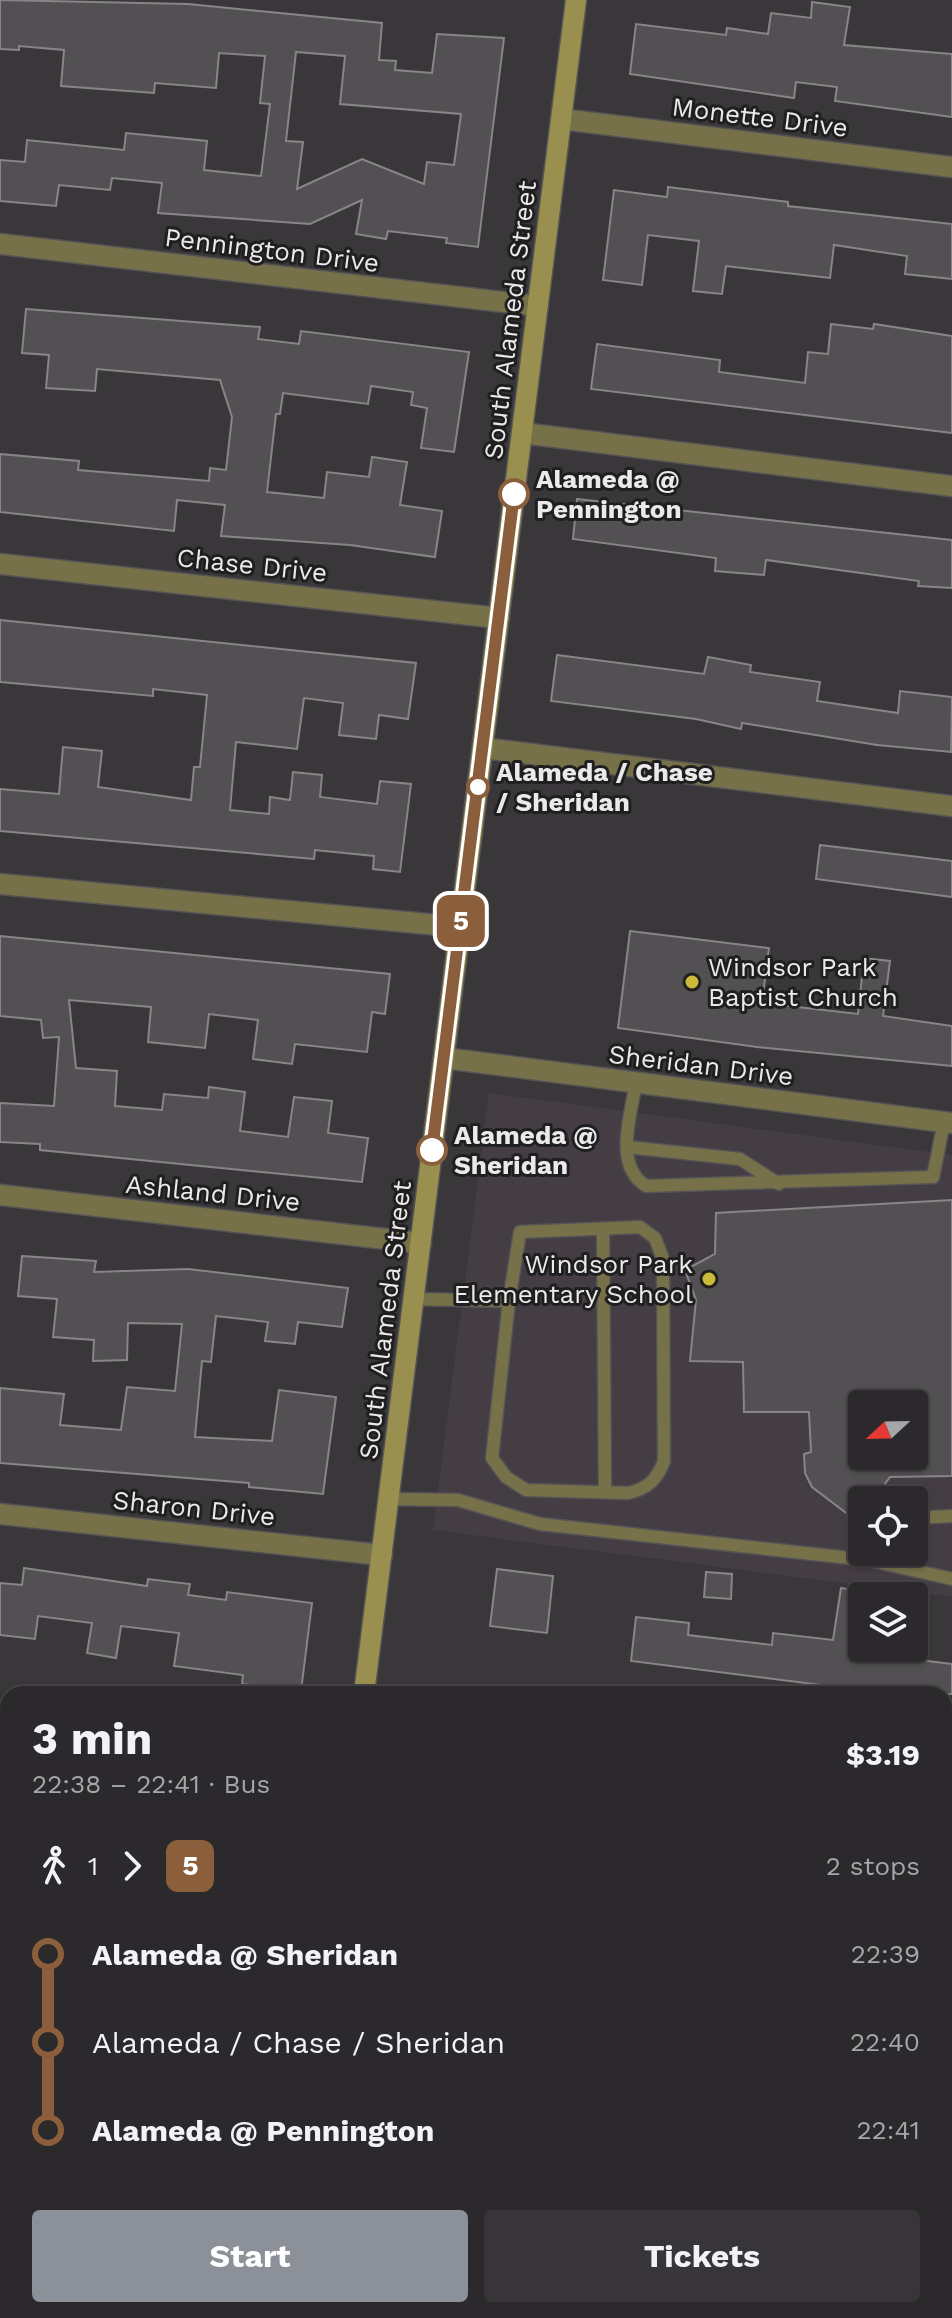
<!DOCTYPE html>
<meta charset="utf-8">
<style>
:root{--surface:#2b292b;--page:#373537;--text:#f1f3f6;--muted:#a6a6a9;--line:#474547;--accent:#8c9099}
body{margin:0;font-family:"Work Sans",sans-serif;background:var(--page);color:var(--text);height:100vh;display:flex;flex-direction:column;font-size:30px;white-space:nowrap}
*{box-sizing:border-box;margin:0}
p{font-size:26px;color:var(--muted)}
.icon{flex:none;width:44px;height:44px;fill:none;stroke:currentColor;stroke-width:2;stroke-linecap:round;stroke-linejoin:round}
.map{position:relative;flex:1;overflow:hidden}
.details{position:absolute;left:0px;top:1686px;width:952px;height:632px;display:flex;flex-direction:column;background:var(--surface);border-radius:24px 24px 0 0;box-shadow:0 2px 6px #0004,0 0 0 2px var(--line)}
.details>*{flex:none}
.badge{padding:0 16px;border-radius:12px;font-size:28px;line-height:52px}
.needle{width:52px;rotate:248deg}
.controls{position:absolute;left:848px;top:1390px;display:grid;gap:16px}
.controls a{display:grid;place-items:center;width:80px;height:80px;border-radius:8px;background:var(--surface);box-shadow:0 2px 6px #0004,0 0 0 2px var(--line);font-size:40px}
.map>.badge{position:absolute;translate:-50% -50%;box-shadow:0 0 0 4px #fff}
.legs{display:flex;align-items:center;gap:12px;height:88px;padding:0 32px;font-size:26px}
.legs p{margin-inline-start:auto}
.overview{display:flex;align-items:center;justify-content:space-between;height:136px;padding:0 32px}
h1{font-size:44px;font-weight:700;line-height:60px}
.primary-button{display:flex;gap:16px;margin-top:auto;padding:16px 32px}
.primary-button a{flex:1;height:92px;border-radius:8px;background:var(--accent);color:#fff;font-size:32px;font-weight:700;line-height:92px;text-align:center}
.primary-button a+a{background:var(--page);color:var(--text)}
ul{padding:0 32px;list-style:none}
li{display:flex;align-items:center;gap:28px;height:88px;font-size:30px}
li i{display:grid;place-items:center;width:12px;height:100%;margin:0 10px;background:currentColor}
li i::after{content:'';width:20px;height:20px;margin:-10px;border:6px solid;border-radius:50%;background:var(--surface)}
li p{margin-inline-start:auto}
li:first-child i{background:linear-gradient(#0000 50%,currentColor 0)}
li:last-child i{background:linear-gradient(currentColor 50%,#0000 0)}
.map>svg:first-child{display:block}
.built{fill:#443d44;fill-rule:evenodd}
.building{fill:#525052;stroke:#888588;stroke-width:2;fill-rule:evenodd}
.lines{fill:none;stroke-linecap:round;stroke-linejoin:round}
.service-casing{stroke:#555355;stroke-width:15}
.minor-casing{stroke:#555355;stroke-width:23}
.secondary-casing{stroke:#555355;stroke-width:23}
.service{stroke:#77714a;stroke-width:12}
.minor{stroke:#77714a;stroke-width:20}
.secondary{stroke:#999050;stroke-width:20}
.line-1-casing{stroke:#fff;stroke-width:18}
.line-1{stroke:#8b5e3c;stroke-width:12}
.stop-1-dot{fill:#fff;stroke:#8b5e3c;stroke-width:4}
.poi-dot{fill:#cbb939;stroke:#201f20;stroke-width:3}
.labels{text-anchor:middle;stroke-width:6;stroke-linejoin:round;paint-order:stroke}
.street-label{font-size:26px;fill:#ebe9eb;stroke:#201f20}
.stop-label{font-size:26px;font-weight:bold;fill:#ebe9eb;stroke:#201f20;text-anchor:start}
.poi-label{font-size:26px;fill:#ebe9eb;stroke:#201f20;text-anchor:start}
</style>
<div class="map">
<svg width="952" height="2318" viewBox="0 0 952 2318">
<rect width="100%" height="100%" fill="#393739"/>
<!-- built -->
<path class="built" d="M489,1093L952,1155V1597L433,1530ZM862,1404H914V1456H862ZM862,1500H914V1552H862Z
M0,2079L8,2080V2310H229L228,2318H0Z"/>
<!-- building -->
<path class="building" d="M0,0L188,4L382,23L379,60L396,61L395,70L432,73L437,34L504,38L478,247L446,243L447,238L388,231L386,239L356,234L362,200L310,224L158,213L162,183L112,178L110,190L59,185L56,206L0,201V160L25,162L27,140L124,150L126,133L207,141L204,170L261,176L270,104L260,103L265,56L219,53L216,88L155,83L154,93L61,86L64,50L19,46V50L0,49ZM296,52L345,56L340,104L461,114L454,165L427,162L424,184L362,159L297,189L303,142L286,141Z
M812,2L850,7L844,45L952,54V117L835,101L837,87L796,82L794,98L630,74L636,24L726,35L727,28L768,34L771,13L811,18Z
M668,187L788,202V206L952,224V279L905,274L907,256L834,245L830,278L726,266L722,294L693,291L699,241L648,235L642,285L603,280L614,190L667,197Z
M26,309L260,327L258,339L299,344L301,331L469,352L454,452L421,448L427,408L411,405L413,392L371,386L368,404L283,393L280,414H276L267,492L324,498L327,472L369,477L372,457L407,462L400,505L442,511L435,557L350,545L221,536L225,505L177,500L174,531L0,512V454L79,461L78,470L209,481L210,468L226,470L232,417L220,380L97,369L95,391L46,388L49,355L22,353Z
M831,324L873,329L874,324L952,336V433L591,389L597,344L720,360L719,372L805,383L808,352L828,354Z
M577,499L952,540V588L918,586L919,581L766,560L764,575L715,571L716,558L573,539Z
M0,620L416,663L408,719L379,715L376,739L339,735L343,703L304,698L297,749L236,742L230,810L269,814L270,797L290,800L293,772L322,775L320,797L377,804L380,781L411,784L400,872L373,869L374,856L315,850L314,859L0,831V789L59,794L63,747L102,751L98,787L191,800L194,767H200L207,695L153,689V696L0,682Z
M557,655L704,674L708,657L751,665L750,672L820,682L817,701L898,713L900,691L952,697L951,752L877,745L742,723L741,729L696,719L551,701Z
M820,845L952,861V897L816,879Z
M630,931L769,948L762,1003L858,1014L864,958L890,961L883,1016L952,1026V1066L757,1047L618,1028Z
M0,936L390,974L385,1014L372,1012L367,1052L295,1044L292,1064L253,1059L258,1020L209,1014L205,1048L148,1042L151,1007L69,1000L76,1068L117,1071L115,1106L162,1110L164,1094L208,1098L209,1087L245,1092L240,1131L288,1137L294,1097L332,1101L328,1133L368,1138L362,1182L40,1150V1144L0,1142V1103L54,1106L59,1037L43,1038L41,1020L0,1016Z
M952,1200V1476L890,1477L873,1500H862V1525L812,1487L805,1473L804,1454L811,1452L809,1412H744L743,1362L690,1361L696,1300L685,1270L715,1254L716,1213ZM862,1404H914V1456H862Z
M22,1256L96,1261L94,1272L188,1269L348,1288L342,1327L298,1322L295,1344L265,1341L268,1322L216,1316L211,1362L202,1361L195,1437L272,1441L279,1390L336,1397L323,1494L249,1487V1483L0,1463V1388L64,1394L60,1425L121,1430L127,1387L175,1391L182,1324L128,1323L127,1360L93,1361L94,1340L53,1337L57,1299L18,1296Z
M24,1568L147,1586L148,1579L190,1584L188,1595L226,1600L227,1592L312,1603L301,1691L242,1684L243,1675L174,1666L179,1633L121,1626L116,1658L87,1653L92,1623L38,1616L35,1639L0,1635V1583L22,1585Z
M497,1569L553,1576L547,1633L490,1626Z
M706,1572L732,1574L731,1599L704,1597Z
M841,1588L862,1591V1648H872L871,1654L952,1664V1694H892L631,1661L636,1617L689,1623L688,1635L772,1645L773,1633L833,1640Z"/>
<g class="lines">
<defs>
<path id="service" d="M636,1082C631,1116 613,1165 646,1186L933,1177L944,1122
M627,1147L740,1159L779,1184
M603,1229L605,1492
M414,1299L509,1301L520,1232L640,1227L655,1238L663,1259L664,1461C657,1480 647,1489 628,1493L526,1490L506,1477L492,1458L509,1301
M389,1499L458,1500L540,1524L868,1560L952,1579
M914,1518L952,1516
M848,1558L862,1547
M0,1999L8,2000
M0,2089L8,2090
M0,2190H8
M0,2263L8,2264
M189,2310L283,2318
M113,2318L118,2310"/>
<path id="minor" d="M561,119L952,167
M0,244L538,306
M522,433L952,486
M0,564L499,618
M483,748L952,806
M0,884L460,927
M444,1058L952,1123
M0,1195L421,1243
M0,1514L382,1555
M944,1753L952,1754
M0,2053L8,2054
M944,2073L952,2074
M704,2318L706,2310"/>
<path id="secondary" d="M364,1694L576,0
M283,2318L285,2310"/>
</defs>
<!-- service casing -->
<use href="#service" class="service-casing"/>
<!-- minor casing -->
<use href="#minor" class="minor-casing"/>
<!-- secondary casing -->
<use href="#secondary" class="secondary-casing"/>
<!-- service -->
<use href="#service" class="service"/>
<!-- minor -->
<use href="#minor" class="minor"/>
<!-- secondary -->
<use href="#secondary" class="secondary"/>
</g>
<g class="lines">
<defs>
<path id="line-1" d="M432,1150L514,494"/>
</defs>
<!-- line-1 casing -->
<use href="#line-1" class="line-1-casing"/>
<!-- line-1 -->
<use href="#line-1" class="line-1"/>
</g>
<!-- markers -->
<g class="stop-1-dot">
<circle cx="514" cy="494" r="14"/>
<circle cx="478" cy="787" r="10"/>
<circle cx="432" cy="1150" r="14"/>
</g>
<g class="poi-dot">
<circle cx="692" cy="982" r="8"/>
<circle cx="709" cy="1279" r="8"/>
</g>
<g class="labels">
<!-- street labels -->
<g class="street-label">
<text transform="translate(760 117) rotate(7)" y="9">Monette Drive</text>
<text transform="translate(272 250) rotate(7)" y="9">Pennington Drive</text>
<text transform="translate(510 320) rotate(-83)" y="9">South Alameda Street</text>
<text transform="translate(252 565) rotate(6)" y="9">Chase Drive</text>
<text transform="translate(701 1065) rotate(7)" y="9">Sheridan Drive</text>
<text transform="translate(213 1193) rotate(6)" y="9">Ashland Drive</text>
<text transform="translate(385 1320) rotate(-83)" y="9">South Alameda Street</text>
<text transform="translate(194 1508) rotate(6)" y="9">Sharon Drive</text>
</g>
<!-- stop labels -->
<g class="stop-label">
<text x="536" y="488">Alameda @<tspan x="536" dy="30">Pennington</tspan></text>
<text x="496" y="781">Alameda / Chase<tspan x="496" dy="30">/ Sheridan</tspan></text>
<text x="454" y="1144">Alameda @<tspan x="454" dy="30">Sheridan</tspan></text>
</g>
<!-- poi labels -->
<g class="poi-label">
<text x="708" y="976">Windsor Park<tspan x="708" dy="30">Baptist Church</tspan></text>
<text x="693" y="1273" text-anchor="end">Windsor Park<tspan x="693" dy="30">Elementary School</tspan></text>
</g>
</g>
</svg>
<div class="controls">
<a><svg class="needle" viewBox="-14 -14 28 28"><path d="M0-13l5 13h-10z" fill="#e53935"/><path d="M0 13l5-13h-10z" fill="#a6a6a9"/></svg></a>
<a><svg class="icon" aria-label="locate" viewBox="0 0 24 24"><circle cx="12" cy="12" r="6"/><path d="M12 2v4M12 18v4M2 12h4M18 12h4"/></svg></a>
<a><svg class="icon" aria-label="layers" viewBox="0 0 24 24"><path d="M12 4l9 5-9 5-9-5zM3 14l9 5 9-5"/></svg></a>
</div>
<b class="badge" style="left:461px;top:921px;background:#8b5e3c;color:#fff">5</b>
<section class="details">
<div class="overview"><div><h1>3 min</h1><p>22:38 – 22:41 · Bus</p></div><b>$3.19</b></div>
<div class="legs"><svg class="icon" aria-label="walk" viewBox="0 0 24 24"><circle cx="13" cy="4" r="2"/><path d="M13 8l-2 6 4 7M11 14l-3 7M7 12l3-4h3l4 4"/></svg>1<svg class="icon" aria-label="forward" viewBox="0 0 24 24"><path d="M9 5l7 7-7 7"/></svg><b class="badge" style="background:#8b5e3c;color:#fff">5</b><p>2 stops</p></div>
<ul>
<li><i style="color:#8b5e3c"></i><b>Alameda @ Sheridan</b><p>22:39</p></li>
<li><i style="color:#8b5e3c"></i><span>Alameda / Chase / Sheridan</span><p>22:40</p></li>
<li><i style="color:#8b5e3c"></i><b>Alameda @ Pennington</b><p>22:41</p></li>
</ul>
<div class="primary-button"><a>Start</a><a>Tickets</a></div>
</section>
</div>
